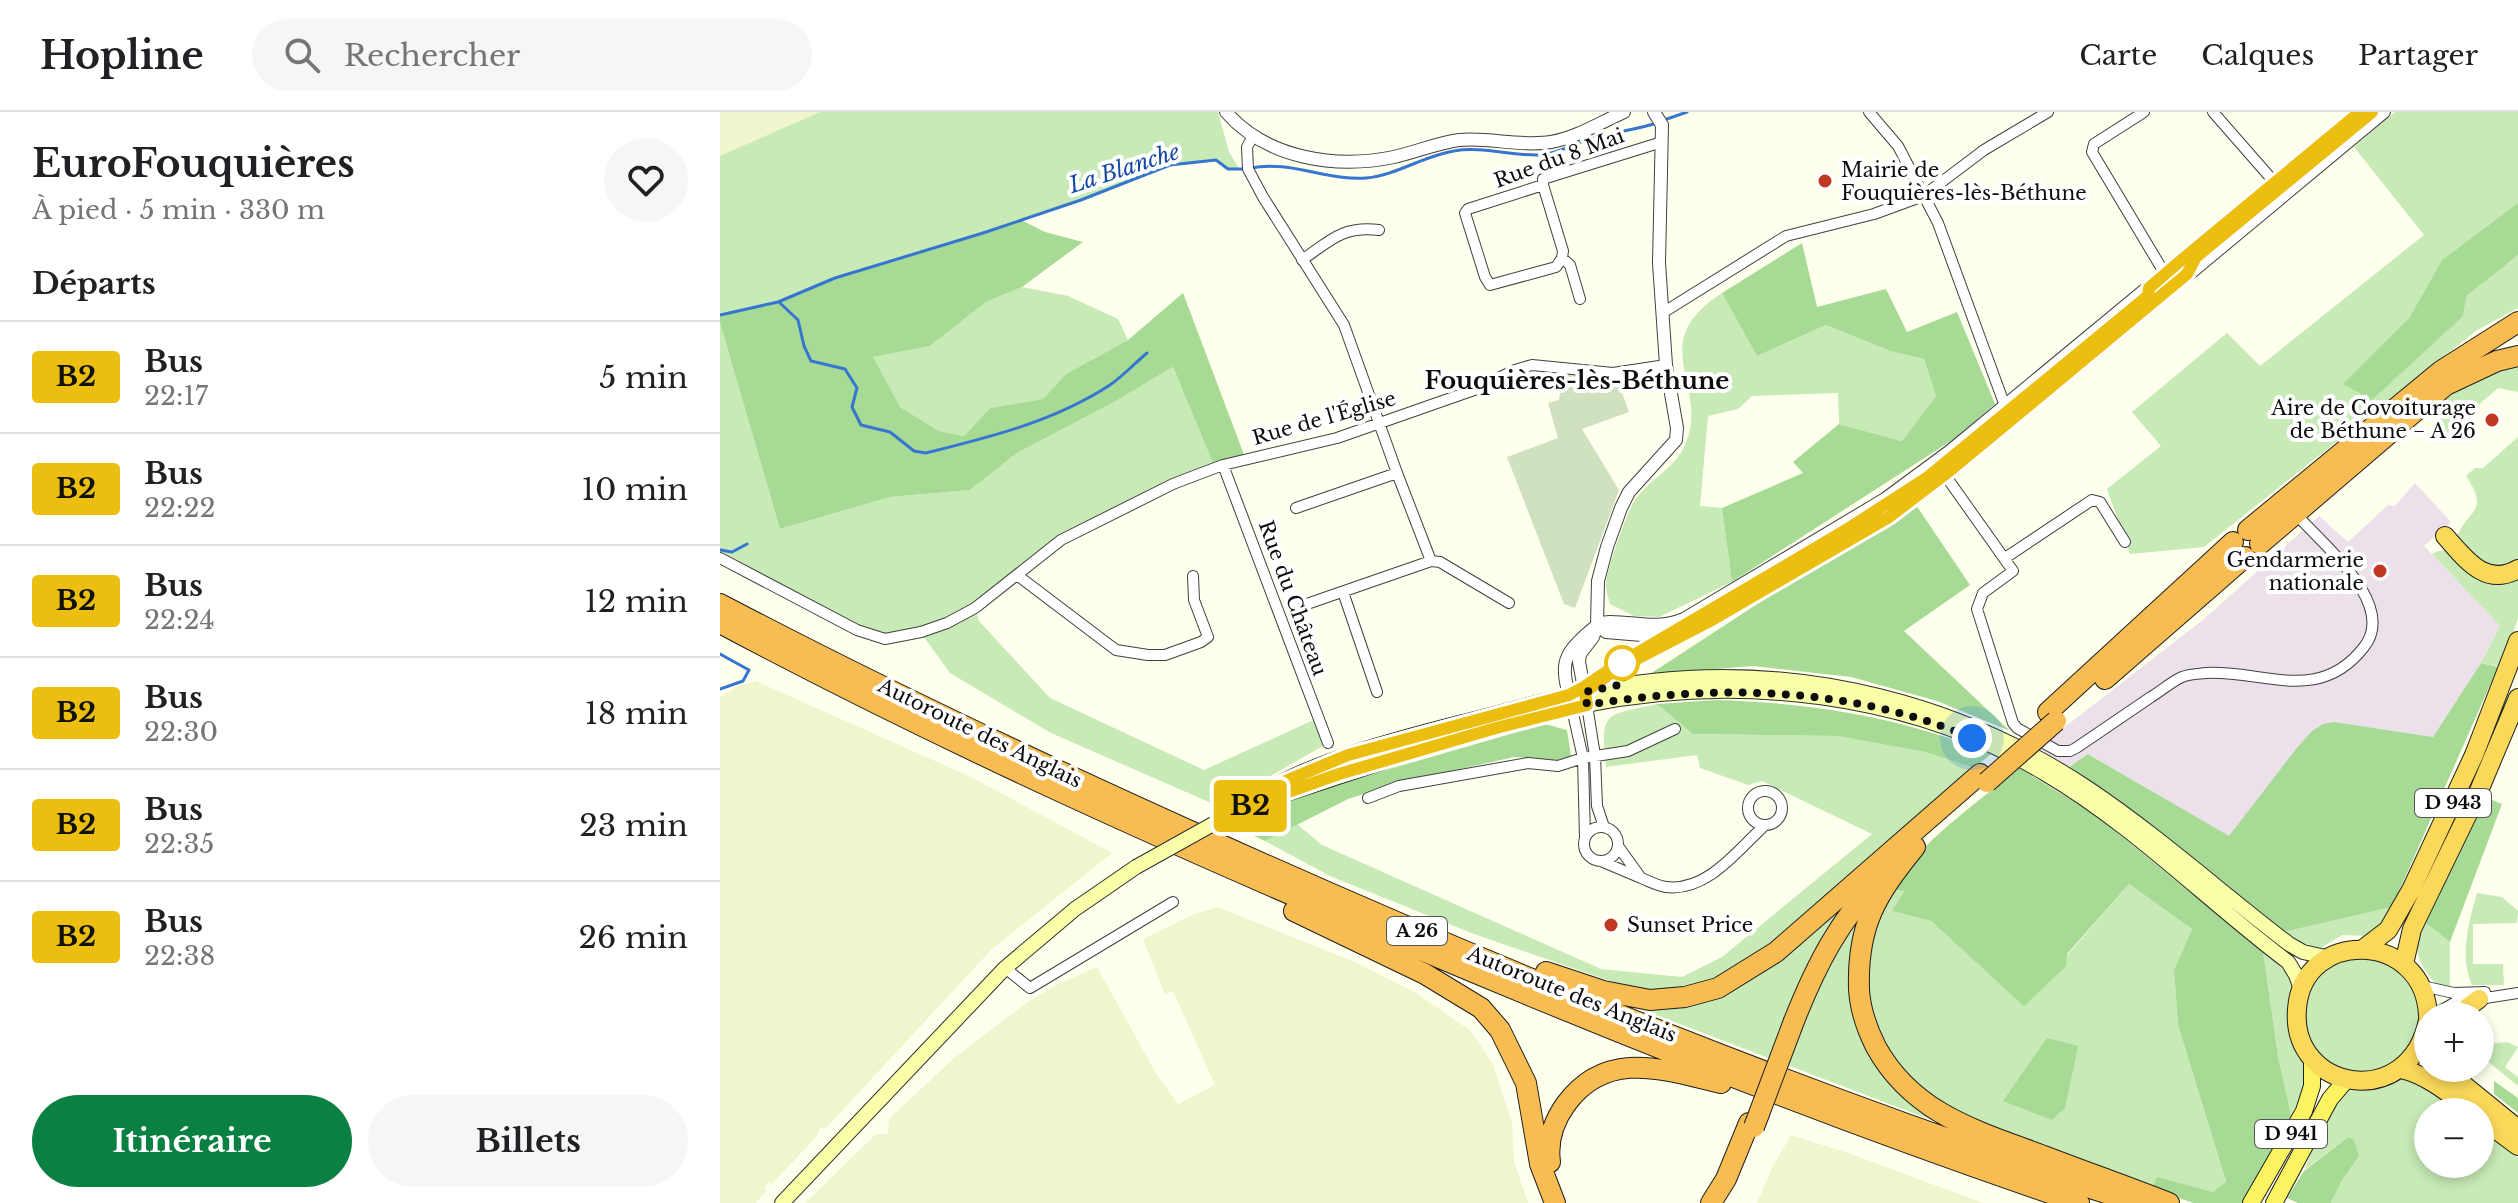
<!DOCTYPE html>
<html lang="fr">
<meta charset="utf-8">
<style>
:root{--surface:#fff;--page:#f6f6f6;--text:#202124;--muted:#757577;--line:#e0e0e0;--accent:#0b8043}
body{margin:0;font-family:"Libre Baskerville",serif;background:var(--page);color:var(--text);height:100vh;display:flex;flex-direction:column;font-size:30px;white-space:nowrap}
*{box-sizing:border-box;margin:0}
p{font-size:26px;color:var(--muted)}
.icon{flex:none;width:44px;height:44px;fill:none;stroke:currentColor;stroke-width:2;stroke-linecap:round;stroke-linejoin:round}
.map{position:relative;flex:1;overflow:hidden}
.details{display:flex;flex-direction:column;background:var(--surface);width:720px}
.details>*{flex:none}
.badge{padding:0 16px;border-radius:6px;font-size:28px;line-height:52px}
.buttons{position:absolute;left:1694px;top:890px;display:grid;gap:16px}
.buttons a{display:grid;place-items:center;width:80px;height:80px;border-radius:50%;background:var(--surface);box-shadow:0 4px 12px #0003;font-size:40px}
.you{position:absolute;width:40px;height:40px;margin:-20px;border:6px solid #fff;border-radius:50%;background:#1a73e8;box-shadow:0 0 0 12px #1a73e833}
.map>.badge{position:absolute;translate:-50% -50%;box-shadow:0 0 0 4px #fff}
h2{padding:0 32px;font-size:30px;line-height:72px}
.round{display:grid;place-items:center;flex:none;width:84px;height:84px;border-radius:42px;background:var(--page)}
.head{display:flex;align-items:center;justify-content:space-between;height:136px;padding:0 32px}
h1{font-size:38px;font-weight:700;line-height:60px}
.cta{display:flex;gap:16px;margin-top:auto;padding:16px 32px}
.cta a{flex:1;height:92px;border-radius:48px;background:var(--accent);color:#fff;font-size:32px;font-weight:700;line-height:92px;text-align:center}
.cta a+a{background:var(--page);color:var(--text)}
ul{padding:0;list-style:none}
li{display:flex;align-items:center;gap:24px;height:112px;padding:0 32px;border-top:2px solid var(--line)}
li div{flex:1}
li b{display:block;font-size:30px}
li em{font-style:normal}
li .badge{min-width:88px;font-weight:700;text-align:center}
header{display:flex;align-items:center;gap:48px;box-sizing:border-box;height:112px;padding:0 40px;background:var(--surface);border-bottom:2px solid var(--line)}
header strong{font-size:38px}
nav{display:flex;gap:44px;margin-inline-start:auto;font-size:28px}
.search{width:560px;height:72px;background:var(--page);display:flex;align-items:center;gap:20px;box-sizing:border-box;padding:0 28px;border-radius:44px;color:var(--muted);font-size:30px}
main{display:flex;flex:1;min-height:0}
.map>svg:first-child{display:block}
.industrial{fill:#ece1eb}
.farmland{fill:#f1f5cd}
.green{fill:#c7eab6}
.forest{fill:#a7db95}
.cemetery{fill:#cfe1be}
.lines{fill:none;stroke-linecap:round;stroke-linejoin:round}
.stream{stroke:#3676d1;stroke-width:3}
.minor-casing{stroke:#404040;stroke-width:12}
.tertiary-casing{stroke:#404040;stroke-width:14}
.secondary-casing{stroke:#2f2f2f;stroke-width:16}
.primary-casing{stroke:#1e1e1e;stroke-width:18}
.trunk-casing{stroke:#1e1e1e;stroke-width:20}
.motorway-casing{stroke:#1e1e1e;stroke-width:22}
.minor{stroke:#fff;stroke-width:10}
.tertiary{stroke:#fff;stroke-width:12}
.secondary{stroke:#f8ffa8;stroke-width:14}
.primary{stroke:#fcf360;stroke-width:16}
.trunk{stroke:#fad859;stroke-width:18}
.motorway{stroke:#f8bd52;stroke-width:20}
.secondary-bridge-casing{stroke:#2f2f2f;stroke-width:16;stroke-linecap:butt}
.motorway-bridge-casing{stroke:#1e1e1e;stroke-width:22;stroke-linecap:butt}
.secondary-bridge{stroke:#f8ffa8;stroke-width:14}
.motorway-bridge{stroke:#f8bd52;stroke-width:20}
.line-casing{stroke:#fff;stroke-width:18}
.line{stroke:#ebbe0f;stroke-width:12}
.walk{stroke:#0d0d0d;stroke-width:8;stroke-dasharray:0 14.4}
.poi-dot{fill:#c13822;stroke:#fff;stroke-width:3}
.stop-dot{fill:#fff;stroke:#ebbe0f;stroke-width:4}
.labels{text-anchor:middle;stroke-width:8;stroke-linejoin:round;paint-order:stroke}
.shield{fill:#fff;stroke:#565656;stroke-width:2}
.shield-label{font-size:18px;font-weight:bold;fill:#0d0d0d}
.street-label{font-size:20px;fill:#0d0d0d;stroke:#fff}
.poi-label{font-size:20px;fill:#0d0d0d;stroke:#fff;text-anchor:start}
.water-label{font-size:22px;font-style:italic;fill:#1349a2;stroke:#fff}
.quarter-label{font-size:24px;font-weight:bold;fill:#0d0d0d;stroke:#fff}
</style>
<header>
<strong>Hopline</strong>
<div class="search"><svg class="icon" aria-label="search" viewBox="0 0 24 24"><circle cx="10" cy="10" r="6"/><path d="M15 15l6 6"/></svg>Rechercher</div>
<nav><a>Carte</a><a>Calques</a><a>Partager</a></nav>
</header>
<main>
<section class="details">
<div class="head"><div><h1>EuroFouquières</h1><p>À pied · 5 min · 330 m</p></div><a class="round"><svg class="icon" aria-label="heart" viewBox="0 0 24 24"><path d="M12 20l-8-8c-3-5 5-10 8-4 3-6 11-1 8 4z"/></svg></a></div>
<h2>Départs</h2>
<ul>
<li><span class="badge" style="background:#ebbe0f;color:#111">B2</span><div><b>Bus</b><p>22:17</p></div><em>5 min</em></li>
<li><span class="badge" style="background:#ebbe0f;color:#111">B2</span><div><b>Bus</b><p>22:22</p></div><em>10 min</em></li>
<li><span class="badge" style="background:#ebbe0f;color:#111">B2</span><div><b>Bus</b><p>22:24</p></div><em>12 min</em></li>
<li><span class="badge" style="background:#ebbe0f;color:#111">B2</span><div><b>Bus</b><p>22:30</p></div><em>18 min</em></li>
<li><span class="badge" style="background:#ebbe0f;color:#111">B2</span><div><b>Bus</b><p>22:35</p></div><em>23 min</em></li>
<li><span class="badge" style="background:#ebbe0f;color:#111">B2</span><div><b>Bus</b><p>22:38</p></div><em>26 min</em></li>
</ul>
<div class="cta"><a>Itinéraire</a><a>Billets</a></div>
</section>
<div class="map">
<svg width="1798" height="1091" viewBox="0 0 1798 1091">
<rect width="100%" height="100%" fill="#ffffed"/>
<!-- industrial -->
<path class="industrial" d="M1695,371L1731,410L1704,434L1780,514L1761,551L1713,625L1614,610L1592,619L1509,725L1369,642L1348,656L1317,640L1337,621L1484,507L1599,404L1628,430L1668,393L1675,394Z"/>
<!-- farmland -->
<path class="farmland" d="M0,0H100L0,45Z
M36,569L253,666L392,741L272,837L106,1016H100L97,1024L52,1072L48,1070L44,1077L46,1080L35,1091H0V585L16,575Z
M498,795L637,851L696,881L751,919L773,952L792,1011L794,1050L808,1091H85L156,1022H168L169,1007L233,947L306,891L340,871L377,855L437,963L458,992L495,973L453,879L445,882L423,827L472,803Z
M1071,1023L1131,1042L1263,1091H1037L1052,1056Z"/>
<!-- green -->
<path class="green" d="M100,0H498L509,40L520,58L508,57L496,48L450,53L366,87L263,121L115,166L58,190L0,203V44Z
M1675,0H1798V91L1722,148L1689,206L1624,272L1798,143V196L1757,218L1484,435L1410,442L1387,377L1441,334L1412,300L1507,221L1540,254L1704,123L1634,35Z
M302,175L348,184L398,207L408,228L346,262L323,287L270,296L244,324L219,319L180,295L152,245L210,234L266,190Z
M1002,181L1037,244L1106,213L1170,239L1204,247L1216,284L1182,329L1119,312L1118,281L1032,284L1018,297L988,304L980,394L1002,396L1012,470L939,505L914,504L890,492C889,487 886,480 886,474C885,461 907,400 915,388C927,370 951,358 962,339C996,276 920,234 1002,181Z
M0,211L60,417L170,385L250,378L297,341L394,290L453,255L495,356L341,428L255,496L259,509L330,586L484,658L598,606L608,631L498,694L331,621L230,561L201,521L165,527L0,446Z
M1798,249V280L1778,276L1722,325V308L1715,307L1719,284Z
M1798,325V453L1770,459L1737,425C1747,397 1771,401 1746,364L1755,356H1763Z
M1718,439H1726L1798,464V506L1782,555L1761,551L1780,514L1712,442Z
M937,592L973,622L1118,624L1205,640L1254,656L1155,779H1184L1172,799L1211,809L1304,893L1409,772L1472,817L1454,858L1458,913L1506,1071L1493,1080L1438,1066L1432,1076L1233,1001L1214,1009L894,887L893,870L754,822L610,764L545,729L577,712L602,733L881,857L962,865L1002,845L1152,722L1042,669L1028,673L980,656L977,643L886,655C880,597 885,604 937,592Z
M1757,781L1782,785L1798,799L1797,811L1753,812V852H1783L1784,873H1752C1739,845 1749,809 1757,781Z
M1672,795L1660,818L1647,824L1622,823L1601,836L1574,829L1564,820Z
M1703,809L1730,830V875L1717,873C1696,849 1693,839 1703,809Z
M1543,839L1570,864L1571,874L1567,895L1570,913L1586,960L1585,979L1571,1003L1558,944Z
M1584 902a58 58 0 1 1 116 0a58 58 0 1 1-116 0Z
M1787,930L1798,935L1785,955L1798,965V974L1760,943V933Z
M1681,966L1696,968L1739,1000H1708V1052H1760V1017L1798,1046V1091H1611L1621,1070L1639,1044L1628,1025L1584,1058C1595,1035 1612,981 1637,973C1651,969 1667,970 1681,966Z"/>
<!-- forest -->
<path class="forest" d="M1798,91V143L1746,184L1743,204L1652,288L1623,272L1689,206L1722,148Z
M301,108L325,120L363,130L302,175L266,190L210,234L153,245L180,295L219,319L244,324L270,296L323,287L346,262L408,228L463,181L526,348L495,356L453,255L394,290L297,341L250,378L170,385L60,417L0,211V203L58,190L115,166Z
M1082,131L1097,195L1166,177L1187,220L1237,200L1275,292L1237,325L1012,470L1002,396L1083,361L1073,350L1119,312L1182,329L1216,284L1204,247L1170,239L1106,213L1037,244L1002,181Z
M1194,390L1250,473L1184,519L1290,619L1217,589L1131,565L1033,554L930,562Z
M1761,551L1778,555L1672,795L1564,820L1423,708L1348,656L1368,642L1509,724L1576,637L1592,619L1603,612L1614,610L1713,625Z
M996,588C1091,591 1183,605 1271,642L1254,656L1205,640L1118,624L973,622L937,592Z
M825,612L847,618L851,644L837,648L794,645L682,670L628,687L545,729L514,715L590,680Z
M1299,656L1373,701L1543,839L1558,944L1571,1003L1522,1091H1473L1432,1076L1437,1065L1493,1080L1506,1070L1458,913L1454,858L1472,817L1409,772L1347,842L1346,854L1304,894L1211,809L1172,799L1184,779L1171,778C1200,729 1255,693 1299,656Z
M1763,684L1782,692L1730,830L1703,809Z
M1327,926L1358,934L1345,996L1332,1008L1283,989Z
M1774,969L1798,986V1001L1774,982Z
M1628,1025L1634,1028L1639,1044L1621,1070L1611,1091H1578L1567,1086L1584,1059Z"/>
<!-- cemetery -->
<path class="cemetery" d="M842,260L897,266L909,300L862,317L899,378L855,496L844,492L787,345L838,326L828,291L839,288Z"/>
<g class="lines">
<!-- stream -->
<path class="stream" d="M944,8L967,0
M531,56C569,48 608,69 646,66C677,63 703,44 734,39C762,34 790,44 819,43C838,42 853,32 871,27C893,20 915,18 937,11
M60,191L78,208L84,234L91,249L125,257L137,276L132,295L141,313L170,320L194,339L206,341C270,325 333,310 390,273C403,264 415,251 427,241
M0,203L58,190L115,166L263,121L361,88L450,53L496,48L508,57H523
M0,438L12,440L27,432
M0,542L29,558L23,569L0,577"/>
<defs>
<path id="minor" d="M1149,0L1178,34L1218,111L1285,294L1294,306
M1424,0L1374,32L1372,40L1442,157L1454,172
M1493,0L1556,72
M533,24L527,35L528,57L543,85L624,213L677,361L711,449
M823,73L843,139L842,146L850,153L860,187
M842,146L836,155L770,173L765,165L745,101L748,97L823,73V67L942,30
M582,148C611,128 622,114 659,118
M944,200L1066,124L1154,102L1203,84L1264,38L1328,0
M503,353L608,631
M1225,363L1293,459L1263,481L1257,497L1293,611L1297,616L1338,639H1350L1356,636C1381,619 1406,602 1431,585C1441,579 1451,570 1462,565C1469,562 1478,562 1486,561C1544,558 1599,593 1644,535C1678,492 1602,432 1575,401
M576,396L677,361
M0,446L137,518L165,527L201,520L227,511L255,496L341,428L453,372L479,362L503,353L617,326L754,278L795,258L812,253L893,261L946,253
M1285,446L1372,388L1380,390L1405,430
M297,463L396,538L428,543H445L481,530L488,525L474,488L473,464
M623,480L657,580
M584,493L711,449L720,450L789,491
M867,593L875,644L877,694L884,715
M852,597L863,646L865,726
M1028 696a17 17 0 1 1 34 0a17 17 0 1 1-34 0Z
M648,686L679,674L808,651L838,654L863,646L908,639L955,617
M864 732a17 17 0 1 1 34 0a17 17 0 1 1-34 0Z
M883,750L921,766L898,734
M921,766C929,769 938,774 946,775C987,780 1017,739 1045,713
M285,856L310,876L453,790
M1702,874L1734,881L1765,880
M1711,904L1734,891L1798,881"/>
<path id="tertiary" d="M506,0C547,47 616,57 674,45C696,40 717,31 739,28C769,25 800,35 831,30C856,26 881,10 904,0
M877,513L886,520L958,526L1169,405L1232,357L1361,252L1664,0
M866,587L859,550L860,542L873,525L877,513L878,469L887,435L901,396L909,380L956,328L957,316L946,253L939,151L942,13L934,0
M851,592C842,555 839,546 869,520C876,514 881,510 890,510C919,510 935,518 964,507L1165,387L1230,339L1640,0"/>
<path id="secondary" d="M529,694C641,659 751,617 866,593C1018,562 1189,581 1324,661C1413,713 1486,788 1568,850L1576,863L1581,877
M520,697C570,652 689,624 755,607C813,592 872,575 932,569C1085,552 1241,591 1369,677C1439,724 1502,781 1569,832L1583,840L1610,846
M62,1091L285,856L355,797L416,755"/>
<path id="primary" d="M1531,1091L1584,999L1592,974V946
M1554,1091L1610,987L1627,967"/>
<path id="trunk" d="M1725,424C1745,446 1765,476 1798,457
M1643,837L1668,818L1691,778L1754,643L1798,529
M1684,852L1692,817L1758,681L1798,586
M1743,904L1748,895L1759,887
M1708,908C1690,1000 1570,980 1577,897C1583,815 1705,819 1708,904
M1723,956L1798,1017
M1681,957C1708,963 1731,983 1753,1000
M1760,1006L1798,1034"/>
<path id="motorway" d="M1528,418L1721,259L1798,210
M1540,432L1726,273L1777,249L1798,244
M0,492C160,576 323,653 488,727C791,864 1100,988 1416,1091
M0,511C225,631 459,736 694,835C913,928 1134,1015 1359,1091
M1385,567L1525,445
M1328,600L1513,430
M1195,735C1156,783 1137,813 1139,877C1140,898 1147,917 1156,935C1193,1002 1257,1019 1324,1044C1366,1060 1408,1075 1449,1091
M574,799L705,862L761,896L780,918L806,971L820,1052L835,1091
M826,860L883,879L930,888L965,885L998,876L1056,840L1260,662
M1074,909C1097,851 1119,809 1162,763
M830,1050C827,1028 833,1010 846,992C887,936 945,958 1001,971
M991,1091L1006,1067L1029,1011"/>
</defs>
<!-- minor casing -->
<use href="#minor" class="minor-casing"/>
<!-- tertiary casing -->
<use href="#tertiary" class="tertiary-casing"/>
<!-- secondary casing -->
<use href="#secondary" class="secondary-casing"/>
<!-- primary casing -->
<use href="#primary" class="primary-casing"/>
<!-- trunk casing -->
<use href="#trunk" class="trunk-casing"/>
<!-- motorway casing -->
<use href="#motorway" class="motorway-casing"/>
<!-- minor -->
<use href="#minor" class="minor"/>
<!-- tertiary -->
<use href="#tertiary" class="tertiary"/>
<!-- secondary -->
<use href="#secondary" class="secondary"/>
<!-- primary -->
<use href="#primary" class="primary"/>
<!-- trunk -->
<use href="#trunk" class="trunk"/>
<!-- motorway -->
<use href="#motorway" class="motorway"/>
<defs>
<path id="secondary-bridge" d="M416,755L520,697"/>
<path id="motorway-bridge" d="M1267,670L1336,609
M1034,1015L1074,909"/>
</defs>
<!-- secondary-bridge casing -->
<use href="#secondary-bridge" class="secondary-bridge-casing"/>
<!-- motorway-bridge casing -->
<use href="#motorway-bridge" class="motorway-bridge-casing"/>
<!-- secondary-bridge -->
<use href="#secondary-bridge" class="secondary-bridge"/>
<!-- motorway-bridge -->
<use href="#motorway-bridge" class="motorway-bridge"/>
</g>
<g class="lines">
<defs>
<path id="line" d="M1640,0L1458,151L1429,176L1428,184L1208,365L1126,418L892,556L864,575L849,583L628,643L549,676L533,685L520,697L619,662L776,616L867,593L865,580L894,559L990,509L1169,405L1232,357L1467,162L1476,145L1652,0"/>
</defs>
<!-- line casing -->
<use href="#line" class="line-casing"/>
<!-- line -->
<use href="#line" class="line"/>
<!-- walk -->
<path class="walk" d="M902,551L904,572L865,580L867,593C995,572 1131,574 1252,626"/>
</g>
<!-- markers -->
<g class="poi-dot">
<circle cx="1105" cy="69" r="8"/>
<circle cx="1772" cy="308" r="8"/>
<circle cx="1660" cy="459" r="8"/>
<circle cx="891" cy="813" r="8"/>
</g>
<circle class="stop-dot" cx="902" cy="551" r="16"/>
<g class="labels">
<!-- shield labels -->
<g class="shield">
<rect x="1695" y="677" width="76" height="28" rx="6"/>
<rect x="667" y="805" width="60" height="28" rx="6"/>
<rect x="1535" y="1008" width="72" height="28" rx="6"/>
</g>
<g class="shield-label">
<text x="1733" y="697">D 943</text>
<text x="697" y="825">A 26</text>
<text x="1571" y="1028">D 941</text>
</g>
<!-- street labels -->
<g class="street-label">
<text transform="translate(839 46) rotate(-20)" y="7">Rue du 8 Mai</text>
<text transform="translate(604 306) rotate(-16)" y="7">Rue de l'Église</text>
<text transform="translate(573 486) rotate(70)" y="7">Rue du Château</text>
<text transform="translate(260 621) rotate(26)" y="7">Autoroute des Anglais</text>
<text transform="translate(852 882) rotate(22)" y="7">Autoroute des Anglais</text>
</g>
<!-- poi labels -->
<g class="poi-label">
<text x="1121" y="65">Mairie de<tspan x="1121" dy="23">Fouquières-lès-Béthune</tspan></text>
<text x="1756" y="303" text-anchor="end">Aire de Covoiturage<tspan x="1756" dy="23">de Béthune − A 26</tspan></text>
<text x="1644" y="455" text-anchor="end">Gendarmerie<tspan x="1644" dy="23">nationale</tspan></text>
<text x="907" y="820">Sunset Price</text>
</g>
<!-- water labels -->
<g class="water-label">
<text transform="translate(404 56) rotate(-18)" y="8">La Blanche</text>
</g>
<!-- quarter labels -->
<g class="quarter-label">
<text x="857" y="277">Fouquières-lès-Béthune</text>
</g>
</g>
</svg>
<div class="buttons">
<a>+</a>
<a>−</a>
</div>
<div class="you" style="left:1252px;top:626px"></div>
<b class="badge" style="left:530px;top:694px;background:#ebbe0f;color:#111">B2</b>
</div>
</main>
